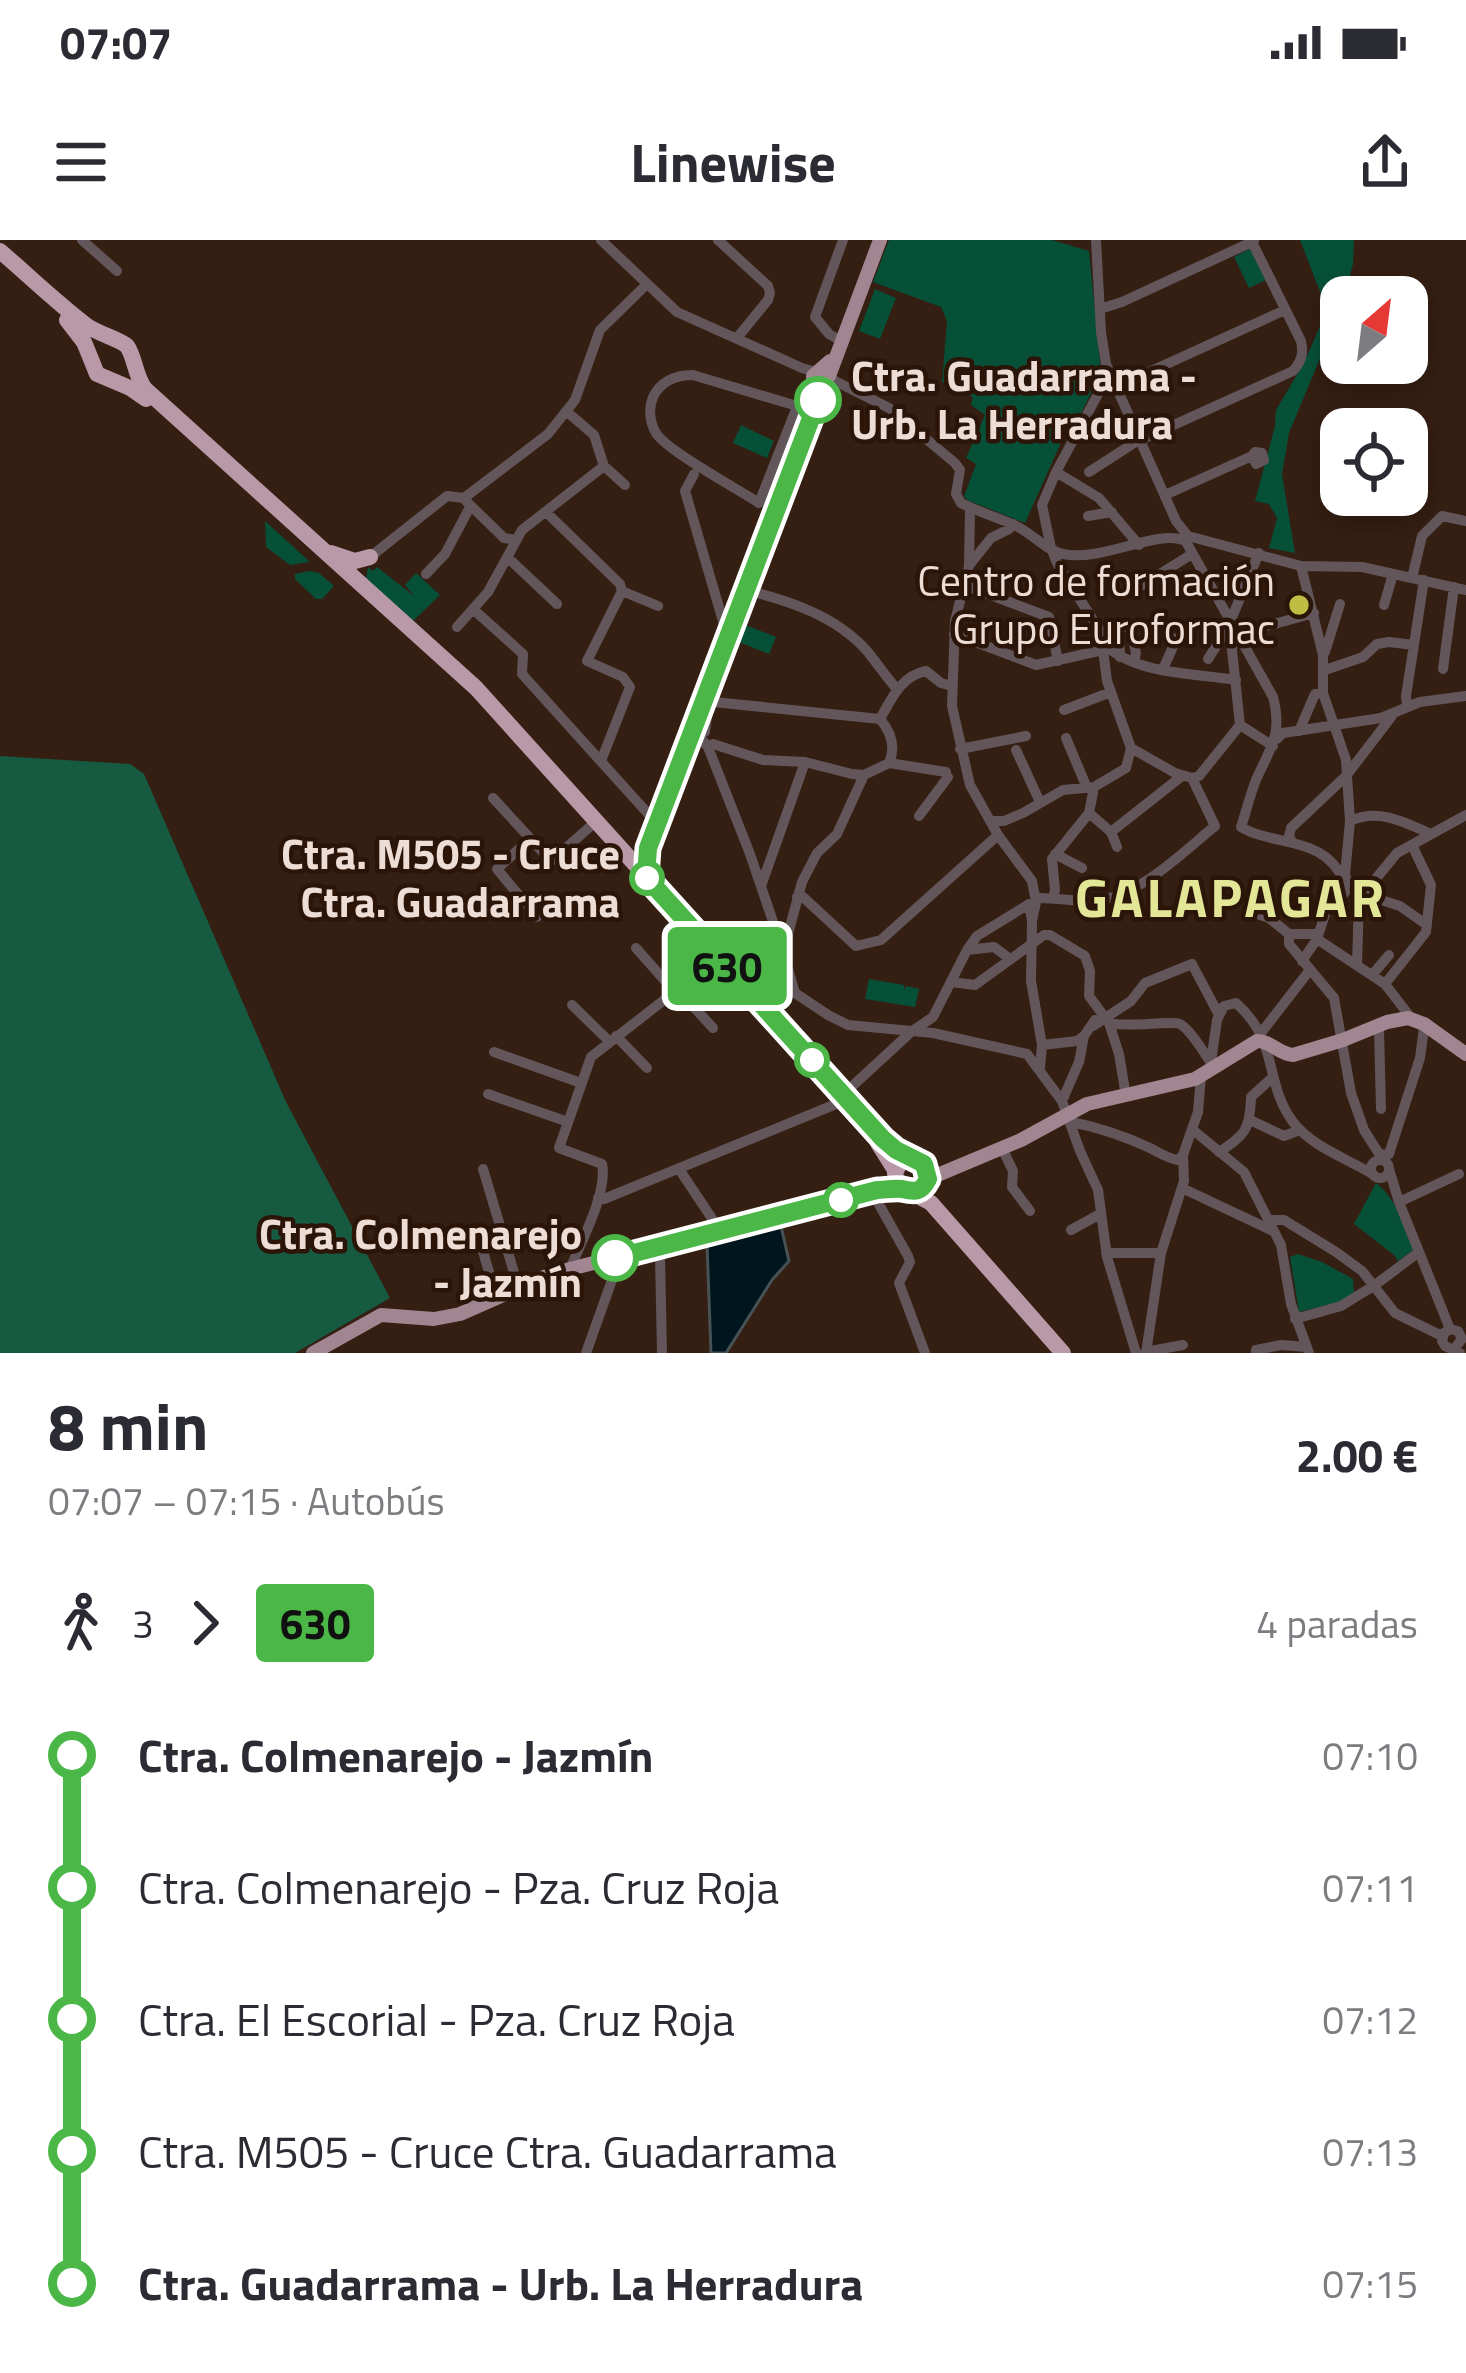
<!DOCTYPE html>
<html lang="es">
<meta charset="utf-8">
<style>
:root{--surface:#fff;--page:#f2f2f3;--text:#2b2b33;--muted:#7c7c81}
body{margin:0;font-family:"Titillium Web",sans-serif;background:var(--page);color:var(--text);height:100vh;display:flex;flex-direction:column;font-size:45px;white-space:nowrap}
*{box-sizing:border-box;margin:0}
p{font-size:39px;color:var(--muted)}
.icon{flex:none;width:66px;height:66px;fill:none;stroke:currentColor;stroke-width:2;stroke-linecap:round;stroke-linejoin:round}
.map{position:relative;height:1113px;overflow:hidden}
.sheet{display:flex;flex-direction:column;background:var(--surface);flex:1}
.sheet>*{flex:none}
.badge{padding:0 24px;border-radius:9px;font-size:42px;line-height:78px}
.needle{width:78px;rotate:28deg}
.controls{position:absolute;left:1320px;top:36px;display:grid;gap:24px}
.controls a{display:grid;place-items:center;width:108px;height:108px;border-radius:24px;background:var(--surface);box-shadow:0 6px 18px #0003;font-size:60px}
.map>.badge{position:absolute;translate:-50% -50%;box-shadow:0 0 0 6px #fff}
.legs{display:flex;align-items:center;gap:18px;height:132px;padding:0 48px;font-size:39px}
.legs p{margin-inline-start:auto}
.summary{display:flex;align-items:center;justify-content:space-between;height:204px;padding:0 48px}
h1{font-size:66px;font-weight:700;line-height:90px}
ul{padding:0 48px;list-style:none}
li{display:flex;align-items:center;gap:42px;height:132px;font-size:45px}
li i{display:grid;place-items:center;width:18px;height:100%;margin:0 15px;background:currentColor}
li i::after{content:'';width:30px;height:30px;margin:-15px;border:9px solid;border-radius:50%;background:var(--surface)}
li p{margin-inline-start:auto}
li:first-child i{background:linear-gradient(#0000 50%,currentColor 0)}
li:last-child i{background:linear-gradient(currentColor 50%,#0000 0)}
.status{display:flex;justify-content:space-between;align-items:center;height:84px;padding:0 60px;background:var(--surface);direction:ltr}
.status svg{height:33px;fill:currentColor}
header{display:flex;justify-content:space-between;align-items:center;height:156px;padding:0 48px;background:var(--surface);font-size:54px;font-weight:700}
.map>svg:first-child{display:block}
.green{fill:#075038}
.forest{fill:#165a42}
.water{fill:#00161e;stroke:#475255;stroke-width:3}
.lines{fill:none;stroke-linecap:round;stroke-linejoin:round}
.minor{stroke:#63565b;stroke-width:10}
.major{stroke:#a18691;stroke-width:14}
.highway{stroke:#b999a7;stroke-width:16}
.line-1-casing{stroke:#fff;stroke-width:27}
.line-1{stroke:#4ab747;stroke-width:18}
.stop-1-dot{fill:#fff;stroke:#4ab747;stroke-width:6}
.poi-dot{fill:#bfbe42;stroke:#2b1509;stroke-width:4.5}
.labels{text-anchor:middle;stroke-width:9;stroke-linejoin:round;paint-order:stroke}
.stop-label{font-size:42px;font-weight:bold;fill:#edddd5;stroke:#2b1509;text-anchor:end}
.poi-label{font-size:42px;fill:#edddd5;stroke:#2b1509;text-anchor:end}
.district-label{font-size:54px;font-weight:bold;letter-spacing:3px;fill:#e4e697;stroke:#2b1509}
</style>
<div class="status"><b>07:07</b><svg viewBox="0 0 49 12"><path d="M0 12V9h3v3zM5 12V6h3v6zM10 12V3h3v9zM15 12V0h3v12zM26 1h20v11H26zM47 4h2v5h-2z"/></svg></div>
<header><svg class="icon" aria-label="menu" viewBox="0 0 24 24"><path d="M4 6h16M4 12h16M4 18h16"/></svg>Linewise<svg class="icon" aria-label="share" viewBox="0 0 24 24"><path d="M12 15V3M7 8l5-5 5 5M5 13v7h14v-7"/></svg></header>
<div class="map">
<svg width="1466" height="1113" viewBox="0 0 1466 1113">
<rect width="100%" height="100%" fill="#351e12"/>
<!-- green -->
<path class="green" d="M889,0H1052L1089,11L1101,132L1078,180L1072,178L1025,283L967,260L964,256L976,224L966,218L985,175L971,165L973,157L942,142L947,81L941,67L873,42Z
M1300,0H1354L1353,24L1344,57H1341V68L1289,193L1282,234L1295,313L1269,308L1277,278L1269,264L1255,261L1275,186L1276,170L1304,123L1327,70Z
M1251,8L1266,40L1249,48L1234,17Z
M875,49L896,58L880,99L859,91Z
M741,185L774,201L767,218L733,203Z
M265,281L309,321V322L290,325L266,307Z
M368,327L373,331L377,327L414,356L405,345L416,333L440,355L411,383L366,339Z
M309,331L319,333L334,346L322,359H316L295,339V334Z
M743,384L776,397L769,414L736,401Z
M869,739L904,745V750L906,746L919,749L915,767L865,759Z
M1376,943C1396,958 1404,985 1413,1008L1412,1011L1398,1021L1394,1015L1354,984Z
M1298,1014L1322,1022L1353,1039L1354,1053L1339,1062L1299,1072L1290,1017Z"/>
<!-- forest -->
<path class="forest" d="M0,516L130,524L144,534L286,862L390,1058L295,1113H0Z"/>
<!-- water -->
<path class="water" d="M781,986L789,1021L772,1040L726,1113H711L707,1005Z"/>
<g class="lines">
<!-- minor -->
<path class="minor" d="M82,0L117,31
M601,0L677,72L802,128L816,132
M718,0L768,46L770,53L768,60L737,98
M1096,0L1101,92L1106,124L1176,281L1188,296
M1100,69L1122,62L1254,1
M841,101L829,94L815,77L843,0
M829,138L889,168L955,223L960,230L956,254L961,263C978,272 997,277 1014,285C1031,292 1045,310 1063,314C1102,322 1155,290 1183,300L1188,296L1301,326L1362,327L1466,350
M1110,138L1105,141L1056,232L1042,265L1051,308L1057,323L1100,391L1106,406L1103,410L1107,441L1131,508L1175,533L1192,538L1215,586
M1114,148L1285,70
M797,166L693,135C676,135 661,141 653,157C648,169 650,183 656,193C667,211 738,249 759,263L802,154L813,144
M566,171L594,195L604,226L625,245
M1056,232L1099,258L1139,305
M1089,232L1134,203L1293,131C1301,122 1304,114 1301,101L1252,2
M694,234L685,251L725,388L731,391
M1165,255L1252,216L1255,212L1262,213L1264,220L1256,224L1252,216
M466,261L504,298L516,300
M970,268L969,326L955,381L952,466L970,545L998,595L1032,641L1036,662L1032,681L1029,664
M546,272L620,344L622,351L587,421L623,437L630,447L601,521
M1088,276L1112,272
M1185,300L1273,457C1283,495 1270,508 1256,540C1250,555 1246,572 1241,587
M370,317L447,256L464,258L548,194L575,160L600,90L646,45
M507,317L557,364
M971,323L991,298L1009,289L1013,284
M1301,326L1323,415V453L1346,520L1350,581L1345,635L1349,644
M426,334L445,314L470,267
M1412,338L1422,296L1442,276L1466,281
M964,345L1049,377L1058,421
M1139,347L1192,314
M746,350C790,361 836,376 867,411C877,423 886,437 897,449
M622,351L658,366
M1384,365L1393,334
M474,370L523,414L522,434L652,578L659,581
M1230,382L1259,313
M457,387L488,352L522,290L604,226
M1236,390L1271,385L1314,373
M954,394L1036,425L1103,410
M1106,406C1139,435 1194,433 1236,440
M1325,412L1340,364
M1120,417L1119,388L1130,386L1136,413L1134,422
M1208,419L1224,394L1234,387
M1163,429L1176,400L1165,394
M1443,429L1454,347
M1325,430L1363,417L1377,404L1389,402L1414,405
M1407,465L1406,456L1424,340
M1064,470L1111,452
M880,479C892,458 901,436 926,431L941,443L952,446
M880,479C891,492 896,507 889,523
M1240,485L1273,506
M1299,491L1315,454L1323,453
M705,492L708,468L704,461L880,479
M691,496L703,501L708,507L750,614L783,711L795,753L828,775L848,785L933,793L1027,814L1062,861L1080,911L1098,950L1107,1017L1136,1113
M1066,498L1087,548
M1277,499L1283,493L1381,478L1420,462L1466,456
M708,507L713,504L763,520L805,522L852,534L864,535L889,523L946,532
M960,509L1026,496
M1016,510L1040,562
M1192,538L1199,536L1240,485L1232,410L1234,390
M493,558L551,621L592,585
M1089,573L1111,592L1117,607
M919,576L948,537
M991,581H1004L1023,573L1063,550L1094,547L1126,528L1131,508
M1350,581C1378,568 1404,582 1431,594
M1241,587C1274,607 1326,595 1344,642
M1111,592L1182,536
M530,599L497,629L537,677
M1291,600L1289,596L1291,588L1346,536L1392,476
M1055,614L1082,628
M761,646L805,522
M1356,652L1369,647L1397,613L1466,575
M1356,653L1359,659L1357,725
M1359,653L1400,666L1427,685
M797,657H803L856,706L881,700L998,595
M1036,658C1055,657 1075,662 1094,661C1138,658 1183,612 1215,586
M1053,658L1055,650L1052,619L1089,573L1094,547
M1260,675L1269,678L1289,694H1318
M1032,681L1031,741L1042,805L1040,828
M1289,694V704L1334,758L1351,853L1364,890L1383,920
M1317,699L1385,744L1408,774V780
M636,708L674,751
M784,709L802,642L817,613L837,594L864,535
M967,710L994,707L1010,719
M1302,721L1317,699L1327,668L1339,662L1345,652
M1372,735L1389,715
M951,742L975,745L1044,695H1050L1085,716L1090,731L1089,756L1109,783L1119,814L1126,856
M1385,744L1426,692L1431,645L1412,605
M677,749L713,788
M572,765L610,802
M762,765L780,751
M1109,783C1128,788 1171,780 1180,784C1192,791 1203,812 1212,824
M1093,786L1131,761L1145,743L1192,724L1219,775
M1379,789L1381,869
M1261,793L1309,731
M616,796L647,828
M1042,805L1077,801L1084,796
M494,812L581,843
M1211,822L1217,780L1224,766L1236,763C1280,802 1263,841 1293,882C1312,907 1348,919 1374,935
M841,853L847,851L911,792L933,777L967,710L977,696L1029,664
M488,854L568,882
M1062,861L1079,822L1084,796L1095,780
M1250,880L1284,896L1300,890
M1071,882C1098,887 1124,896 1150,908C1160,913 1167,918 1178,920L1183,915
M1193,890L1244,932L1281,1005L1291,1064L1309,1113
M1002,908L1013,931L1012,947L1030,971
M1219,912C1245,895 1250,890 1251,857L1273,837
M1379,915L1389,914L1420,818L1424,788L1427,786
M1371 929a9 9 0 1 1 18 0a9 9 0 1 1-18 0Z
M483,929L519,1049
M679,929L721,992
M1389,929L1399,962L1450,1089
M1182,948L1273,991
M872,952L908,1016L910,1022L899,1043L925,1113
M598,958L604,959L841,862
M1399,962L1459,934
M1269,980H1284L1336,1012L1362,1031L1395,1073L1442,1096
M1071,990L1100,974
M479,998L497,1059
M657,1008L660,1016L662,1113
M1106,1013H1161
M570,1029C581,1002 608,952 602,924L559,908L591,817L714,721
M1295,1079L1341,1066L1375,1045L1419,1012
M1454,1109L1462,1099L1458,1091L1450,1089L1444,1093L1442,1101L1445,1106L1460,1113
M1145,1112L1183,1105
M586,1113L617,1026L615,1018
M1146,1113L1161,1013L1184,941L1183,915L1198,872L1201,836
M1256,1113V1110L1281,1105L1307,1107"/>
<!-- major -->
<path class="major" d="M829,136L880,0
M815,161L813,136L830,121
M648,608L822,148
M928,939L1021,900L1087,864L1195,839L1257,801C1271,801 1279,814 1293,815L1343,800L1387,782L1408,778L1424,784L1466,814
M313,1113L381,1075L434,1079L460,1074L544,1037L570,1029L877,950L902,949"/>
<!-- highway -->
<path class="highway" d="M0,11C28,35 56,62 86,85C96,93 121,100 127,106C135,117 135,136 145,149L476,448L883,899L896,910L924,924L928,939L924,948L914,952
M67,80L84,102L97,134L130,148L146,159
M331,313L355,321L370,317
M646,637L648,608
M878,903L895,930
M900,923L895,933L898,946L931,963L1063,1113"/>
</g>
<g class="lines">
<defs>
<path id="line-1" d="M615,1018L877,950C884,950 894,948 902,949C915,952 921,953 928,939L924,924L896,910L883,899L646,637L648,608L818,160"/>
</defs>
<!-- line-1 casing -->
<use href="#line-1" class="line-1-casing"/>
<!-- line-1 -->
<use href="#line-1" class="line-1"/>
</g>
<!-- markers -->
<g class="stop-1-dot">
<circle cx="818" cy="160" r="21"/>
<circle cx="647" cy="638" r="15"/>
<circle cx="812" cy="820" r="15"/>
<circle cx="841" cy="960" r="15"/>
<circle cx="615" cy="1018" r="21"/>
</g>
<circle class="poi-dot" cx="1299" cy="365" r="12"/>
<g class="labels">
<!-- stop labels -->
<g class="stop-label">
<text x="851" y="151" text-anchor="start">Ctra. Guadarrama -<tspan x="851" dy="48">Urb. La Herradura</tspan></text>
<text x="620" y="629">Ctra. M505 - Cruce<tspan x="620" dy="48">Ctra. Guadarrama</tspan></text>
<text x="582" y="1009">Ctra. Colmenarejo<tspan x="582" dy="48">- Jazmín</tspan></text>
</g>
<!-- poi labels -->
<g class="poi-label">
<text x="1275" y="356">Centro de formación<tspan x="1275" dy="48">Grupo Euroformac</tspan></text>
</g>
<!-- district labels -->
<g class="district-label">
<text x="1231" y="677">GALAPAGAR</text>
</g>
</g>
</svg>
<div class="controls">
<a><svg class="needle" viewBox="-14 -14 28 28"><path d="M0-13l5 13h-10z" fill="#e53935"/><path d="M0 13l5-13h-10z" fill="#7c7c81"/></svg></a>
<a><svg class="icon" aria-label="locate" viewBox="0 0 24 24"><circle cx="12" cy="12" r="6"/><path d="M12 2v4M12 18v4M2 12h4M18 12h4"/></svg></a>
</div>
<b class="badge" style="left:727px;top:726px;background:#4ab747;color:#111">630</b>
</div>
<section class="sheet">
<div class="summary"><div><h1>8 min</h1><p>07:07 – 07:15 · Autobús</p></div><b>2.00 €</b></div>
<div class="legs"><svg class="icon" aria-label="walk" viewBox="0 0 24 24"><circle cx="13" cy="4" r="2"/><path d="M13 8l-2 6 4 7M11 14l-3 7M7 12l3-4h3l4 4"/></svg>3<svg class="icon" aria-label="forward" viewBox="0 0 24 24"><path d="M9 5l7 7-7 7"/></svg><b class="badge" style="background:#4ab747;color:#111">630</b><p>4 paradas</p></div>
<ul>
<li><i style="color:#4ab747"></i><b>Ctra. Colmenarejo - Jazmín</b><p>07:10</p></li>
<li><i style="color:#4ab747"></i><span>Ctra. Colmenarejo - Pza. Cruz Roja</span><p>07:11</p></li>
<li><i style="color:#4ab747"></i><span>Ctra. El Escorial - Pza. Cruz Roja</span><p>07:12</p></li>
<li><i style="color:#4ab747"></i><span>Ctra. M505 - Cruce Ctra. Guadarrama</span><p>07:13</p></li>
<li><i style="color:#4ab747"></i><b>Ctra. Guadarrama - Urb. La Herradura</b><p>07:15</p></li>
</ul>
</section>
